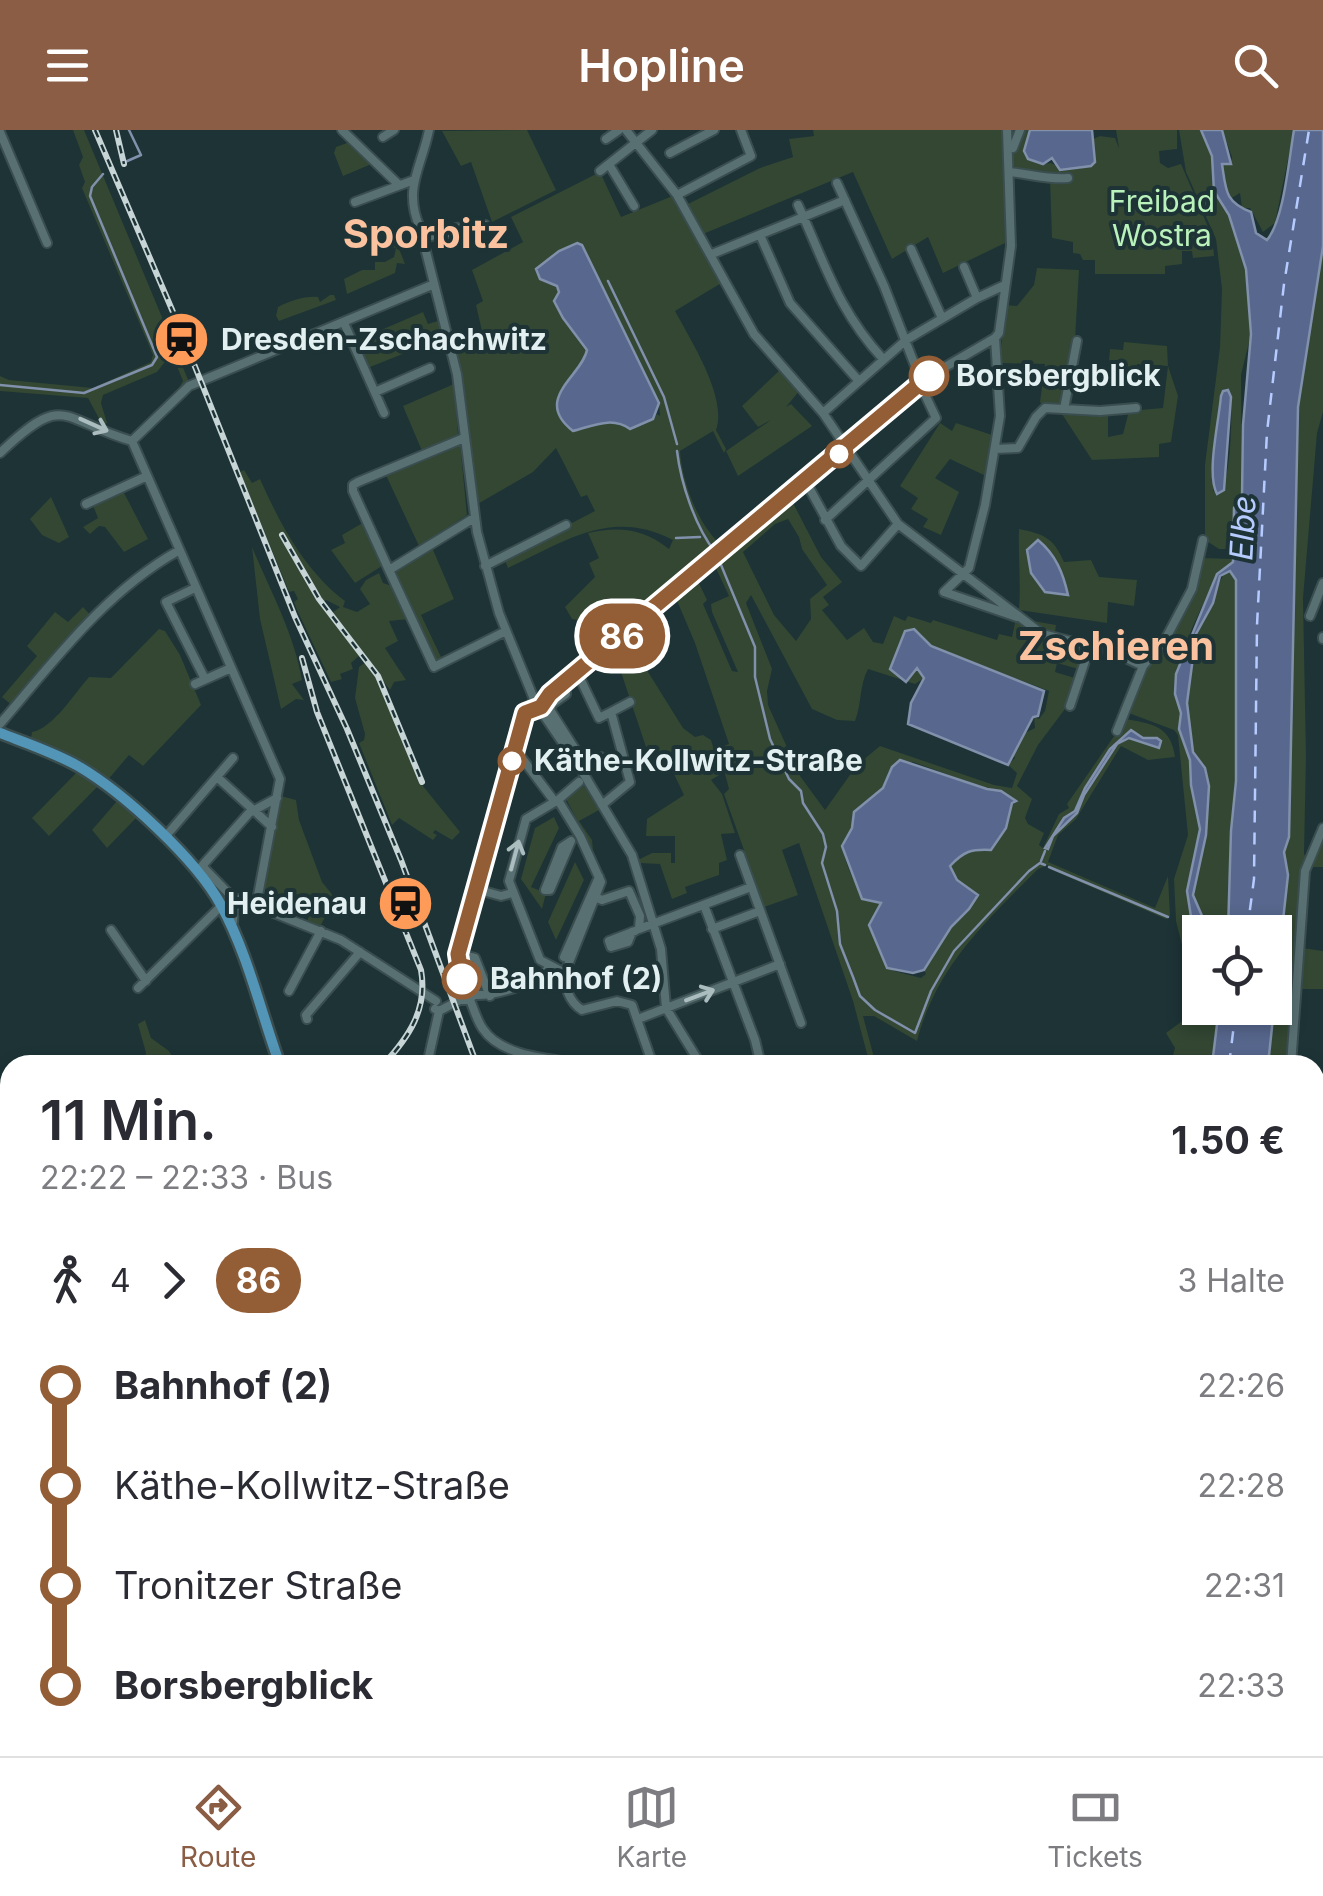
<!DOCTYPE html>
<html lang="de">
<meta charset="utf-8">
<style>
:root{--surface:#fff;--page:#f2f2f3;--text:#2b2b33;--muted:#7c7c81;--line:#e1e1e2;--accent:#8a5d44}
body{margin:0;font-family:Inter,sans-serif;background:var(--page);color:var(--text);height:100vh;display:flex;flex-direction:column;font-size:38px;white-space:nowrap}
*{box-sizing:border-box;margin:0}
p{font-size:32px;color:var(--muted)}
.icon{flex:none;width:55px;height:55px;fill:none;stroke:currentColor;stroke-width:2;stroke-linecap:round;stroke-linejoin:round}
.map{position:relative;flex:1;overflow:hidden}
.side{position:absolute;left:0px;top:925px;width:1325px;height:702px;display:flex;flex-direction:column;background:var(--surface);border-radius:30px 30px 0 0;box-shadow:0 5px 15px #0003}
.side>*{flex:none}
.badge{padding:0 20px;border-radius:32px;font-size:35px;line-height:65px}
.controls{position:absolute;left:1182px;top:785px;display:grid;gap:20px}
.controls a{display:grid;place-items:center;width:110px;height:110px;border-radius:0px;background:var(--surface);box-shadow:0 5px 15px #0003;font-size:50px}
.map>.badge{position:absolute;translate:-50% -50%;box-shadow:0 0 0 5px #fff}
.legs{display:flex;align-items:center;gap:15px;height:110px;padding:0 40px;font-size:32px}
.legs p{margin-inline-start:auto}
.head{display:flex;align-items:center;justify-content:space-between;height:170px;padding:0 40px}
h1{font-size:55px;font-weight:600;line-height:75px}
ul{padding:0 40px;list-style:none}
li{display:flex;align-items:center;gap:35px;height:100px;font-size:38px}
li i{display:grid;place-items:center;width:15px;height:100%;margin:0 12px;background:currentColor}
li i::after{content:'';width:25px;height:25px;margin:-12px;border:8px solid;border-radius:50%;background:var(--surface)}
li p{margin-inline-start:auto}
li:first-child i{background:linear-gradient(#0000 50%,currentColor 0)}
li:last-child i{background:linear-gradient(currentColor 50%,#0000 0)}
header{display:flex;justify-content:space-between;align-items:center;height:130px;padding:0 40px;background:var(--accent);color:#fff;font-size:45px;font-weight:600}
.tabs{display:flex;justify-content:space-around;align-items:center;height:140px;border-top:2px solid var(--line);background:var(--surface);font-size:28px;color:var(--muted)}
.tabs a{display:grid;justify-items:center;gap:5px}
.tabs .active{color:var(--accent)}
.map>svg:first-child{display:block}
.green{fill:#334733;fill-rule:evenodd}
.water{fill:#57678d;stroke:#8190ab;stroke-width:2.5}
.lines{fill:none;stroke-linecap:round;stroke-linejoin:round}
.stream{stroke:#8190ab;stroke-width:2.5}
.ferry{stroke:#b6cbff;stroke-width:2.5;stroke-dasharray:12 10;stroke-linecap:butt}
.minor-casing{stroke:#3a4e50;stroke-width:12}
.major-casing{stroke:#3a4e50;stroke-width:15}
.minor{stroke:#597073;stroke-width:8}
.major{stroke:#5295b6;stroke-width:10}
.rail-casing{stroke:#c7d5d7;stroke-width:6}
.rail{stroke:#1d3336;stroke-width:2.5;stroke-dasharray:8;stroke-linecap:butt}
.oneway{stroke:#acbdbf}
.line-1-casing{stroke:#fff;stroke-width:22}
.line-1{stroke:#935e36;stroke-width:15}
.stop-1-dot{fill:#fff;stroke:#935e36;stroke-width:5}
.labels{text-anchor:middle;stroke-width:8;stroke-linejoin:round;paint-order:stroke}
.park-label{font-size:30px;fill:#baf2bb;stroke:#1d3336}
.poi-label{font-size:30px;font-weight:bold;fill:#e3f0f2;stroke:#1d3336;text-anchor:start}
.stop-label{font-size:30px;font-weight:bold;fill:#e3f0f2;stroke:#1d3336;text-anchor:start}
.water-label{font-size:32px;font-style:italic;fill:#b6cbff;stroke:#1d3336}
.district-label{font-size:40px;font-weight:bold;fill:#fac29f;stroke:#1d3336}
</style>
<header><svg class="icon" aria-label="menu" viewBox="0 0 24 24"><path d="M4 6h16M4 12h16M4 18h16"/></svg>Hopline<svg class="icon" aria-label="search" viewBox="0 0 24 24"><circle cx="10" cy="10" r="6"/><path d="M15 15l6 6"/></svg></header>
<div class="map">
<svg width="1323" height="1626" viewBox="0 0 1323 1626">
<rect width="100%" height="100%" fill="#1d3336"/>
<!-- green -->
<path class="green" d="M73,0H84L189,252L176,263L183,251L174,229L164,233L157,242L103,265L101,273L107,293L103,296L88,268L0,261V246L9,250L93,258L151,232L153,225L82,58L85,52L79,35L83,27Z
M527,0L556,60L492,92L471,32L461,36L442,1Z
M813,0H1004L1005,113L943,143L928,107L892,129L853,42L703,104L686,75L760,38L793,27L789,9L814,6Z
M1022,0H1030L1024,21L1043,34L1051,33C1068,42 1072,40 1092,36L1095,32L1093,9L1100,6L1115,8L1119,18L1116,0H1177V19L1159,21L1160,33L1168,38L1181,34L1212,106L1214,126L1193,128L1192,121H1182V134L1165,136V144H1095V130H1083L1080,124L1073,123V112L1052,108L1050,50L1042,42L1013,41L1012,22Z
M1179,0H1201L1212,26L1214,62L1229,85L1246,139L1251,204L1241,245L1242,367L1234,378V419H1219L1205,410V335L1220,217L1222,159L1216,109L1186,42ZM1230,261C1233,282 1231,348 1220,364L1213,361L1221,266Z
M1222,0H1294L1275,93L1263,102L1250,78H1242L1240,63L1230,69L1224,53L1222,33L1230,34L1232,27Z
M347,13L351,14L374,33L343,46L334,23L336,17Z
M600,42L621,87L675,65L723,152L675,181C690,209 728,268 716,300L726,319L724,323L713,301L680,321C682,351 698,397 723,416L613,507L603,495L572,489L565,477L595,447L589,433L599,428L588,403C619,396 644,399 669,419L673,410C611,378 566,411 508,438L504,428L595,381L587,365L581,367L556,318L533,342L476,375L453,216L482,201L476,175L483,171L472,140L523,112L511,87ZM559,121L631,220L659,273L660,286L657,284L653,290L591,294L585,298L565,294C546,254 582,248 587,220L562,188L554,171L559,162L557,155L546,153L537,140Z
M390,95L405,134L397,133L395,143L347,164L344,149L362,140H375V132H385L394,127L396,118L387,116L389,110L384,99Z
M1323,116V282L1317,303L1303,468L1306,626L1304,724L1307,729L1289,935H1268L1288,745L1284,722L1289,707L1298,277Z
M1037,138L1079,140L1075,210L1062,277H1044L1040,272L1045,234L1000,233L1005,175L1017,176L1034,155Z
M330,165H334L336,170L279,191L276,186L278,177C290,171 304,166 318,167L320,172Z
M423,182L428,194L438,191L443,208L365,239L353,212Z
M1124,212L1167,216L1168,236L1178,266L1171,312L1159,314V327L1092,330L1060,281L1108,283V307L1123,304L1129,281L1163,278L1168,236L1137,234L1136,243L1108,241L1110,219L1123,220Z
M781,239L800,260L786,277L791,274L812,296L738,346L726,321L771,290L758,297L742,276Z
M454,254L458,305L422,321L403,276Z
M940,293L952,301L956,293L992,305L995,309L988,347L950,329L935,348L959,362L941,405L923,397L928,389L911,379L918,368L900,356Z
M460,313L467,385L419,416L385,343Z
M244,340L252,353L260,349C280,394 305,441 345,471L343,477L357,482L370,474L360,459L366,450L379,443L383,453L395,457L409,489L389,491L398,511L385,518L406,550L394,552L390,560L332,483L340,477L326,470L322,474L360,525L351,533L353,539L340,544L342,549L331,552L297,480L294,472L298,469L294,461L289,462L240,342Z
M122,359L148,409L124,422L105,397L99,396L90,404L83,397L98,388L92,373Z
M51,367L69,407L59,413L42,405L30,389Z
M792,371L821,427L842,452L823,467L829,475L822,480L847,510L864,498L873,512L883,514L894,486L905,491L908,486L931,493L933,490L997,510L999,504L1012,507L1016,488L1056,495L1054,510L1087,519L1082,540L1057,533L1055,542L1078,549L1068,575L1038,615L1017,656L1032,669L1025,688L1028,694L1044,703L1039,715L1043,718L1059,684L1069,678L1067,674L1126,589C1153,594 1171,596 1175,627L1148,630L1121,616L1076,689L1058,705L1048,732L1155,778L1168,746L1170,786L1166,789L1052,740L1047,735L1038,739C986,791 936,837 917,911L874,886H863L876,935H870L853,871L799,713L782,720L798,765L761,778L757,767L760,765L724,664L729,659L718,618L729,614L695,513L675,466L696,447L707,470L703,474L732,541L738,542L712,482L711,474L729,466L714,434ZM788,389L799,407L802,419L827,455L810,469L811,489L796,511L774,485L743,422L775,394ZM751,465L812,579L837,590L855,591C862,574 859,556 868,539L915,554L924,548L917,538L910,545L891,535L905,501L922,505L924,511L931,516L1049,561L1045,581L1039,589L1034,587L1035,598L1025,603L1012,624L1015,628L1008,635L1017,643L1012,658L994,655L880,616L857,635L825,680L800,646L768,575L767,561L772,539L746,473ZM913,632L1013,668L1006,698L992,720C971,720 963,720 950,736L957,750L977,763L969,779L951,797L924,840L926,844L921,848L894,841L873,790L881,773C857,768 848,740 842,717L852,698L855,682L883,658L892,637Z
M366,391L385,434L355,453L331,420L345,413L342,405Z
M1019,399C1044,404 1054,408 1064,432L1091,430L1099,447L1137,450L1134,476L1108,472L1107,493L1019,480C1021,452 1018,426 1019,399Z
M431,415L454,469L421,485L441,527L466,516L467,519L440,533L434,532L395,446L399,437Z
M252,417C270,460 294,503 302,550L292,554L304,570L296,569L281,579L260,489Z
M1203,428L1233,429V432L1217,444L1193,496L1180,529L1175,564L1181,583L1179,599L1190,630L1191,655L1200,700L1189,750L1192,794L1188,795L1195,803L1197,822L1200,823V878H1219L1212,935H1180L1171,932L1175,918L1166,903L1189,886L1182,815L1176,791L1174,749L1188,705L1178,605L1174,600L1126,582L1145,535L1164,514Z
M1225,441L1233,442L1236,450V651L1231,701L1230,789L1228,802H1209L1193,765L1206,705L1209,656L1200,630L1193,622L1187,573L1196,504Z
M83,477L93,488L14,577L2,567L37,526L27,516L55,482L68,492Z
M159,499L165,501L180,525L201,575L143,636L129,625L106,652L31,608L32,602C53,598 74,564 89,547L111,548Z
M635,521L683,598L695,607L703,605L711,610L721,644L711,650L722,664L735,703L721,704L727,730L719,733V745L685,757L687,763L672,769L660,734L639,733L638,730L652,723H671V733H675V706H646L647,689L684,665L663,621L649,626L619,536Z
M366,532L377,547L423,656L460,702L452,710L435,700L433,703L437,705L433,710L399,688L392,695L359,613L364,610L365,604L355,568L359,537Z
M79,640L100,654L49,706L32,688Z
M584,656L599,680L579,691L592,710L593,720L567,671V666Z
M281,666L296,670L299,690L322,752L344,779L332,786L327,783L320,797L307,792L312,777L264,758Z
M118,670L137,687L107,718L92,700Z
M554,687L559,698L531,757L546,763L542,779L521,749L535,698Z
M1323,700V737H1313L1308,743L1302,818L1323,821V859H1297L1307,738L1313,737Z
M575,732L584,750L556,810L548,792Z
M145,890L151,908L169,921L177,935H151L144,930L146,923L138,894Z
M1315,1340L1323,1341V1424L1315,1422Z
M360,1618H445L436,1626H368Z
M959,1618H1119L1123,1626H960Z"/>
<!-- water -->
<path class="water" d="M1030,0H1092L1095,32L1091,36L1060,40L1052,28L1043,34L1028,29L1024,21Z
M1201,0H1222L1231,34H1222C1226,61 1225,72 1251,82L1256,103L1267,110C1284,90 1289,28 1294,0H1323V116L1298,277L1289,707L1284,722L1288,745L1275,863V802H1228L1231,701L1236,651V450L1230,441L1220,446L1213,473L1196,504L1187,573L1193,622L1205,638L1209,656L1206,705L1193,765L1209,802H1200L1199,824L1195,803L1187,794L1192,793L1187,761L1200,699L1191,655L1190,630L1179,599L1181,583L1175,564L1176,544L1217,444L1233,432L1234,378L1242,367L1243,295L1251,204L1246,139L1229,85L1214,61L1212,26Z
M577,113L582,115L659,273L653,289L630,299C612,286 593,296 573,301C532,269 582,246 587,220L563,188L554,171L559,162L557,156L540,149L536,139L559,121Z
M1228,260L1231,267L1224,360L1217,364C1206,344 1219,291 1221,266L1223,261Z
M1038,410C1056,425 1063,443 1068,465L1045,462L1031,443L1027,420Z
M914,499L931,516L1044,561L1038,586L1033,587L1008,635L908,594L911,573L924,548L917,538L906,552L890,539L905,501Z
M1131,600L1143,608H1157L1161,611L1159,618L1129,608L1117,614L1084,665L1077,683L1053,706L1048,719L1045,718L1064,688L1075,681L1085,658L1110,619Z
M900,630L987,659L1001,661L1016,671L1012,673L1006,698L991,720C971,719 964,721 950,736L957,750L978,765L969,779L951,797L924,840L913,843L887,838L869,795L881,773L862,769L842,716L852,698L854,682L883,658L892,637Z
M1219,878H1274L1268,935H1212Z
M1315,1447L1323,1449V1626H1190L1187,1618H1315Z"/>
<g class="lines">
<!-- stream -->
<path class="stream" d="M125,32L141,25L129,0
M608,151L664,267L677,314
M0,255L84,263L152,235L157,227L90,66L92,57L103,44
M677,321C681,354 695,396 715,422
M676,408L700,407
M719,430L755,517V547L770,609L789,649L801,661L803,673L823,704L826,717L822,733L837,781L840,814L853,847L860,866L875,880L915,903L931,861L954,821L1029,741L1040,733L1045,735
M1041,731L1045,721
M1049,737L1168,787"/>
<!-- ferry -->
<path class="ferry" d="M1247,802L1254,749L1257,495L1267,302L1284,154L1309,0
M1229,935L1236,878
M918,1626L920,1618"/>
<defs>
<path id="minor" d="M342,0L399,55
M429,0C421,39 403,58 420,98L457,244L477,402L499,483L534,569
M626,0L677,65L754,204L823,283L898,394L1042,504L1113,522L1143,536
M1007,0L1011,116L999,203L995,208L1000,286L985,375L969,438L944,462L1017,487
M0,2L47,113
M383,7L394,0
M606,9L619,0
M1008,19L1013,18L1020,0
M670,23L714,0
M610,36L634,76
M600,41L652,0
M1010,42C1030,44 1049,50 1068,48
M837,53L884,156L921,251
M677,65L751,26L741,0
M355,72L414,50
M798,75C825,133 837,179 883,229
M448,101L456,108L463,107L465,99
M760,105L790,173L858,250
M422,109L456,98L485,95
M911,119L942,188
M712,124L845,70
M964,137L977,168
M344,193L384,283
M375,262L430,238
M1064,279L1077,211
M823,283L906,210L977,168L1005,155
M464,308L358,352L353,355V361L389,440L474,388
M132,311L280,649L256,776
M132,311L189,256L432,155
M995,319L1018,318L1036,287L1045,278L1100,281L1136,278
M0,323C66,260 60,290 132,311
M806,352L841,416L861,436L898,394
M86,374L145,347
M825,390L936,288L919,252
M485,436L566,395
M389,440L434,537L506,501
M195,458L166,472L205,549
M1310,486L1323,453
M1323,507V509
M577,542L599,588L611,582L630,652L602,675
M565,553L566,564L552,574L550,580L587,638
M195,554L231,538
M543,572L806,352L921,251L995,208
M1070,576L1090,516
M539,578L582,641L632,725L661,819L666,878L701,935
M611,582L630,572
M0,594C54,531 105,462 178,421
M1117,601L1143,536L1165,510L1192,459L1203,410
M515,619L555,672
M586,636L601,627
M217,647L272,697
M558,670L580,706L601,752L566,840C563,855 569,872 582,880L617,871L632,875L653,935
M165,707L233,628
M571,711L550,760H545L562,717Z
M740,725L801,893
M476,759L501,766L512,763
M597,768L602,770L629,761L640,786L639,799L751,757
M235,770L202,736L249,683L277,668
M704,775L755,910L761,935
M233,792L234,779L238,773
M712,799L760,781
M111,800L146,851
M609,811L611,817L628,812L632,802
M609,811L635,801
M458,824L475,828L490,866
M564,827L599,747
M565,843L540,830L509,751L526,689L558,670L579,652
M138,858L218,779L239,769L341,810L436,871
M466,859L458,830L459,818L526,581L532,573
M289,861L321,801
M470,870C474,879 477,891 483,899C503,929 558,929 589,935
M439,881L460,870H470L473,865C493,866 539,854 549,837
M307,889L306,885L360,822
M638,889L780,834
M427,935L439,881L435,879
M1291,935L1305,741L1323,698
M1315,1155L1323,1149
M1315,1199L1323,1201
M1315,1276L1323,1269
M1315,1278L1323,1286
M0,1325L10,1312
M1315,1340L1323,1341
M0,1389L10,1377
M0,1413L10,1421
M316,1618L327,1626
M470,1618L479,1626
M558,1618L569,1626
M628,1618L639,1626
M275,1626L279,1618
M345,1626H346
M442,1626L449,1618
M667,1626L682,1618
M795,1626L796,1618
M1139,1626L1140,1618"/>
<path id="major" d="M0,603C26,613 53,622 78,636C124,663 196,729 221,775C248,824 261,883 280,935
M0,1462L10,1442
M659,1618L663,1626"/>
</defs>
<!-- minor casing -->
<use href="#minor" class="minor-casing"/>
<!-- major casing -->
<use href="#major" class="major-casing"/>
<!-- minor -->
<use href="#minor" class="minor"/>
<!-- major -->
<use href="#major" class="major"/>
<defs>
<path id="rail" d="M95,0L176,189L295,487L347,599L401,730L477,935
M116,0L124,34
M282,405L319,469L378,546L422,652
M302,528L317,582L421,840C428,879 409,907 383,935
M0,1236L10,1223
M750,1618L754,1626"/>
</defs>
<!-- rail casing -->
<use href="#rail" class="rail-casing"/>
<!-- rail -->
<use href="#rail" class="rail"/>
</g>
<!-- one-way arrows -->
<defs><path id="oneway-shaft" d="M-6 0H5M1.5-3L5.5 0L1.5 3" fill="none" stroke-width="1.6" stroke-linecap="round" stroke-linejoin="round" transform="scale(2.5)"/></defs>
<g class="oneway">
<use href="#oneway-shaft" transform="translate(94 295) rotate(24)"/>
<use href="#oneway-shaft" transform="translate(515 725) rotate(-75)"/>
<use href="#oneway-shaft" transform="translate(700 865) rotate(-21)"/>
</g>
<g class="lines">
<defs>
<path id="line-1" d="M462,849L458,824L525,583L541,577L550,564L929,246"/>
</defs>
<!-- line-1 casing -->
<use href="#line-1" class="line-1-casing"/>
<!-- line-1 -->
<use href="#line-1" class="line-1"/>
</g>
<!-- icons -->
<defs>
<symbol id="station-disc" viewBox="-11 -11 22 22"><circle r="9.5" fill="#fe9b59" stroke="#1d3336"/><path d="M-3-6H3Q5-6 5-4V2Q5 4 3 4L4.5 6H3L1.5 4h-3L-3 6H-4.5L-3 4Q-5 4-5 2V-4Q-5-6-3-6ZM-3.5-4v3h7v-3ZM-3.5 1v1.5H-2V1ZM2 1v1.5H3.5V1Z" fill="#111"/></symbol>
</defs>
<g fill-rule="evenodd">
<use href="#station-disc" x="150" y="178" width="63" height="63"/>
<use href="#station-disc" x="374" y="742" width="63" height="63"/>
</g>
<!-- markers -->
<g class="stop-1-dot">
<circle cx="929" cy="246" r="18"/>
<circle cx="839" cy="324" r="12"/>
<circle cx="512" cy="631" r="12"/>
<circle cx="462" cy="849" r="18"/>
</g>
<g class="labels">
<!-- park labels -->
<g class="park-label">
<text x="1162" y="82">Freibad<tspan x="1162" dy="34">Wostra</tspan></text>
</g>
<!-- poi labels -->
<g class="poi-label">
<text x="221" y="220">Dresden-Zschachwitz</text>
<text x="367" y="784" text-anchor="end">Heidenau</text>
</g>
<!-- stop labels -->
<g class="stop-label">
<text x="956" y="256">Borsbergblick</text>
<text x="534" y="641">Käthe-Kollwitz-Straße</text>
<text x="490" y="859">Bahnhof (2)</text>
</g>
<!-- water labels -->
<g class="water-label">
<text transform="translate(1243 398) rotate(-87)" y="11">Elbe</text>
</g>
<!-- district labels -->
<g class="district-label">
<text x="426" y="118">Sporbitz</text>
<text x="1116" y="530">Zschieren</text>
</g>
</g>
</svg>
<div class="controls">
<a><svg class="icon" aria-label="locate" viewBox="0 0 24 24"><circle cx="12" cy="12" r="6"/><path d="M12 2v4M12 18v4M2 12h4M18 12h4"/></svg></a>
</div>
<b class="badge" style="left:622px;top:506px;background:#935e36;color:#fff">86</b>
<section class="side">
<div class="head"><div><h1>11 Min.</h1><p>22:22 – 22:33 · Bus</p></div><b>1.50 €</b></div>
<div class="legs"><svg class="icon" aria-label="walk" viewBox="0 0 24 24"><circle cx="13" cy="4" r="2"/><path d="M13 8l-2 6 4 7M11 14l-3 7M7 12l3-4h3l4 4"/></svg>4<svg class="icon" aria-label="forward" viewBox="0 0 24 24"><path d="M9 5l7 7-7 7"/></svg><b class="badge" style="background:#935e36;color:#fff">86</b><p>3 Halte</p></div>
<ul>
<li><i style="color:#935e36"></i><b>Bahnhof (2)</b><p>22:26</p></li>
<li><i style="color:#935e36"></i><span>Käthe-Kollwitz-Straße</span><p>22:28</p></li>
<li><i style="color:#935e36"></i><span>Tronitzer Straße</span><p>22:31</p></li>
<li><i style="color:#935e36"></i><b>Borsbergblick</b><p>22:33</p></li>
</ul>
</section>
</div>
<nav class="tabs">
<a class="active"><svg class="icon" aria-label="directions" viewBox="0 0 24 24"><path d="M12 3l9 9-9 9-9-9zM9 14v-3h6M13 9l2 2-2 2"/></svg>Route</a>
<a><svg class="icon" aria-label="map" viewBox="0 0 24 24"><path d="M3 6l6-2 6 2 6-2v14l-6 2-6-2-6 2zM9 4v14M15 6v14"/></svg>Karte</a>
<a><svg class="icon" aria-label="tickets" viewBox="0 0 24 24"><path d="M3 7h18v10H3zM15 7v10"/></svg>Tickets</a>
</nav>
